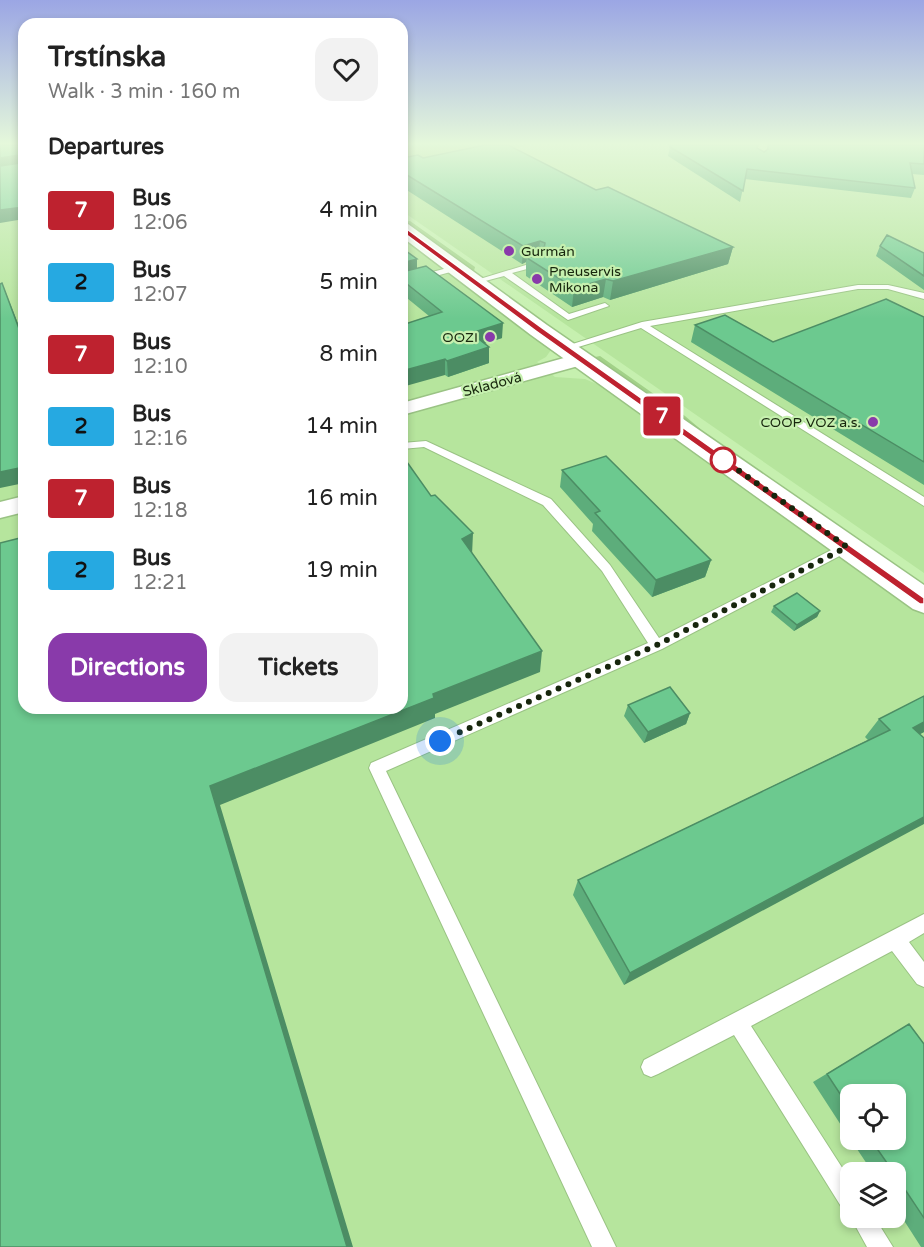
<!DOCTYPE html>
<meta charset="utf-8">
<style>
:root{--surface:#fff;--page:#f2f2f2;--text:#222;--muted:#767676;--accent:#893aaa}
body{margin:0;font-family:"Varela Round",sans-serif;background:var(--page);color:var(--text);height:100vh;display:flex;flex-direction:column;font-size:22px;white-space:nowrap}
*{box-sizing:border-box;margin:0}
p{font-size:20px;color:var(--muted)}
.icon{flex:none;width:33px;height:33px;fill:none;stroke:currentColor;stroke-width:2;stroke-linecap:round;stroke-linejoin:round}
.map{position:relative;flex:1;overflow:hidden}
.drawer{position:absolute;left:18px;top:18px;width:390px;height:696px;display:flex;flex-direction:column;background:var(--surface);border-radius:18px;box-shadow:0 3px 9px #0003}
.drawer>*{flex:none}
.badge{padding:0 12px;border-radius:4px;font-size:21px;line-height:39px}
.tools{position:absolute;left:840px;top:1084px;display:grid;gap:12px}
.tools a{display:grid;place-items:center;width:66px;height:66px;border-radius:12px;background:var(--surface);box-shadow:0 3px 9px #0003;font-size:30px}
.you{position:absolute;width:30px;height:30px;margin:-15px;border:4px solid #fff;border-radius:50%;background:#1a73e8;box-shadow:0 0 0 9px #1a73e833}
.map>.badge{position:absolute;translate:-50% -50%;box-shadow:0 0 0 3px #fff}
h2{padding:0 30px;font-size:22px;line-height:54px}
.round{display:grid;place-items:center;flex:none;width:63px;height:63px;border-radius:18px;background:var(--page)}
.overview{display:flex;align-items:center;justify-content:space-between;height:102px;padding:0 30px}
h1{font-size:28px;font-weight:700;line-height:45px}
.primary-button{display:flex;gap:12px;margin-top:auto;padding:12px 30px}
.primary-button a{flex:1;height:69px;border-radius:18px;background:var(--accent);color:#fff;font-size:24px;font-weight:700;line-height:69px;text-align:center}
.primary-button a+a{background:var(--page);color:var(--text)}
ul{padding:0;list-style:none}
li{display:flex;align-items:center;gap:18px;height:72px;padding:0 30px}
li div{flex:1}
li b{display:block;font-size:22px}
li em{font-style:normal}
li .badge{min-width:66px;font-weight:700;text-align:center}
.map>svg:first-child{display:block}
.built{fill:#b6e59d;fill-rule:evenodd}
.green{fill:#a2d188}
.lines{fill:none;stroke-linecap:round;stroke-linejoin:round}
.service-casing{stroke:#9ac384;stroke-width:2}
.minor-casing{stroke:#9ac384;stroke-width:3}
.secondary-casing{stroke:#9ac384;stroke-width:3}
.service{fill:#fff;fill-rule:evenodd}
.minor{fill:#fff;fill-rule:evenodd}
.secondary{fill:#fff;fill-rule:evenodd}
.wall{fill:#5dad7b}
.shaded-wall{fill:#4c8d64}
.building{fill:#6cc98f;stroke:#4c8d64;stroke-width:1.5}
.line{fill:#be222f;stroke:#fff;stroke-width:1.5}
.walk{stroke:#17260d;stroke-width:6;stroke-dasharray:0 10.8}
.poi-dot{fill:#893aaa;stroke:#c6f0af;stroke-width:2}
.stop-dot{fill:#fff;stroke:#be222f;stroke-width:3}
.labels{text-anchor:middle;stroke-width:4.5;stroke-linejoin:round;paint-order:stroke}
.far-poi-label{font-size:14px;fill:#17260d;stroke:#c6f0af;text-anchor:start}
.far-street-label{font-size:14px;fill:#17260d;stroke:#c6f0af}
</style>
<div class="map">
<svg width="924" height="1247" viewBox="0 0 924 1247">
<rect width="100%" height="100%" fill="#c6f0af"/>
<!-- built -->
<path class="built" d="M0,145H24V708H402V236L549,343L551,350L546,357L537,362L555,377L585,379L613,391L924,615V1247H0ZM850,1095H896V1140H850ZM850,1173H896V1218H850Z
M402,145H924V573L402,211Z"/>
<!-- green -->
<path class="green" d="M402,145H529L402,173Z
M410,221L475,267L474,271L404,222Z
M600,356L685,416L705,433L595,357Z"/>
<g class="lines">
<defs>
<path id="service" d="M539,261L543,263L542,265L512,273L569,314L605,303L609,306L568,320L504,276L474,284L470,282Z
M455,266L459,268L458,270L402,285V280Z
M858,285H888L924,293V299L888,289H858L650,326L924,497V506L641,328L565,351L560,348L642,322Z
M426,441L551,499L610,565L659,638L843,544L847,543L853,547L851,550L662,649L386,771L616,1247H592L369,768L371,763L648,643L602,571L543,505L424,447L402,449V443Z
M924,914V933L909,942L924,962V987L917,984L892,951L751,1026L850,1180V1211L842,1208L734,1035L658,1074L651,1077L644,1074L641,1067L644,1060Z
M851,1218H875L893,1247H867Z"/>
<path id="minor" d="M582,353L589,355L591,359L589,363L402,415V403Z
M24,496V512L0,518V502Z"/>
<path id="secondary" d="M402,223L408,224L547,325L924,585V613L913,609L531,335L402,237Z"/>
</defs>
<!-- service casing -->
<use href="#service" class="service-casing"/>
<!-- minor casing -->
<use href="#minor" class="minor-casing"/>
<!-- secondary casing -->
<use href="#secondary" class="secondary-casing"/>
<!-- service -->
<use href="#service" class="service"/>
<!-- minor -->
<use href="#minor" class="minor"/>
<!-- secondary -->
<use href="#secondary" class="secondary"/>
</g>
<!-- wall -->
<path class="wall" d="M767,145H924V175L912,174L915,188L911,198L745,179L740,202L668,156L670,147L757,148L764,152L767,150Z
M402,158H423L596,190L733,247L728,264L610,300L603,297L572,307L526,276V262L522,264L402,187Z
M880,246L924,253V290L876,256Z
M402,248L417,268L502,338L484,344L489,347V363L448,377L445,375L429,316L402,294Z
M924,317V485L691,342L695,325L773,342Z
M562,470L711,560L705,577L652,597L592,531L593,524L560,487Z
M774,606L820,611L817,617L794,631L771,612Z
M924,696V732L920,734L624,985L573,895L578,880L868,740L865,737L879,719Z
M628,705L690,713L686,724L644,743L624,716Z
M909,1024L924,1044V1247H921L896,1208V1173H873L851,1140H896L850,1095V1139L813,1082Z"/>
<!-- shaded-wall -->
<path class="shaded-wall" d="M19,155L24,166L0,170V158Z
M24,207V219L0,223V210Z
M540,241L538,259L537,255L533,252L532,261L527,258L526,262L522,264L523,246Z
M733,247L728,264L610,300L613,281Z
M417,259V274L402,278V263Z
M606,279L603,297L572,307L574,288Z
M2,283L24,339V342Z
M503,323L502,338L471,348V333Z
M489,347V363L448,377L447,361Z
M445,359V375L402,387V371Z
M24,467V483L0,488V472Z
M473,533L472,555L462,539Z
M711,560L705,577L652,597L656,580Z
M820,611L817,617L794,631L797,625Z
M542,651L540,672L435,714V718L220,805L353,1247H347L210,786L433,694Z
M690,713L686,724L644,743L648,732Z
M924,722V732L898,746L913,728Z
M924,817V824L624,985L630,973Z"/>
<!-- building -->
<path class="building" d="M0,145H24V207L0,210V166L20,163L22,157L19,155L0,158Z
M485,145H508L596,190L608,187L733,247L613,281L606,279L574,288L527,258L537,255L533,252L544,249L545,243L540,241L523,246L402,172V158L418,155L423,158Z
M671,145H758L757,148L764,152L768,149V145H924V164L910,163L915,188L747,169L743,191L670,147Z
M887,235L924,253V276L880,246Z
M402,248L417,259L402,263Z
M426,266L503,323L471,333L489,347L447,361L445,359L402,371V325L442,312L402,280V272Z
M2,283L24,342V467L0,472V284Z
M886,299L924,317V462L695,325L725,315L773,342Z
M402,455L431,496L435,495L473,533L462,539L542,651L433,694L434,698L210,786L347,1247H0V543L24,537V708H402Z
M606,456L711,560L656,580L595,513L600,511L562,470Z
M797,593L820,611L797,625L774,606Z
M670,687L690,713L648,732L628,705Z
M924,696V722L913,728L924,738V817L630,973L578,880L890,730L879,719Z
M909,1024L924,1044V1218L896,1176V1173H894L871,1140H896V1095H850V1109L827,1074Z"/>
<!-- sky -->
<linearGradient id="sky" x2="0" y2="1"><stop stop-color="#9ba6e4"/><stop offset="0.45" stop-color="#e5f8db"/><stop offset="1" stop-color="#e5f8db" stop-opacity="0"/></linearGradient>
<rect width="924" height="319" fill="url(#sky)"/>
<!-- line -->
<path class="line" d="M400,227H404L542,328L924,598V604H920L536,331L400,230Z"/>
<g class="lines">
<!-- walk -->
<path class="walk" d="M440,741L657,645L847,547L714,453L723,460"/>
</g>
<!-- markers -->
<g class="poi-dot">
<circle cx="509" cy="251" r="6"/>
<circle cx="537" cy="279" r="6"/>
<circle cx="490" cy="337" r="6"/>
<circle cx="873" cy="422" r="6"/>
</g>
<circle class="stop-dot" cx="723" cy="460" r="12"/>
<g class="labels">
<!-- far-poi labels -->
<g class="far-poi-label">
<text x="521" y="256">Gurmán</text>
<text x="549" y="276">Pneuservis<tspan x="549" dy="16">Mikona</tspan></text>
<text x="478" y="342" text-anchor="end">OOZI</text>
<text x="861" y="427" text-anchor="end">COOP VOZ a.s.</text>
</g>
<!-- far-street labels -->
<g class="far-street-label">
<text transform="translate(492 384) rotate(-15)" y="5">Skladová</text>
</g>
</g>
</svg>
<div class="tools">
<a><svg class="icon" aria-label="locate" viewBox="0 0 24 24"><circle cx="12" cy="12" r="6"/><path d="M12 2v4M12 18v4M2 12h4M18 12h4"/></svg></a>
<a><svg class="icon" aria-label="layers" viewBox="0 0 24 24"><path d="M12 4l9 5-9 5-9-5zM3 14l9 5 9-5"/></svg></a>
</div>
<div class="you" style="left:440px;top:741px"></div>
<b class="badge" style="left:662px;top:416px;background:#be222f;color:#fff">7</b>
<section class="drawer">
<div class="overview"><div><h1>Trstínska</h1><p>Walk · 3 min · 160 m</p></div><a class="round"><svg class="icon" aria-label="heart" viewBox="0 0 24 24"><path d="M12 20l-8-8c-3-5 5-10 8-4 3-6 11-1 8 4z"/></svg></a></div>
<h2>Departures</h2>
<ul>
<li><span class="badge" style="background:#be222f;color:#fff">7</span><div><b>Bus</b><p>12:06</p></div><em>4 min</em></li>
<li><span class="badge" style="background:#26a9e1;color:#111">2</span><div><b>Bus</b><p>12:07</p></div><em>5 min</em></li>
<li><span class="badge" style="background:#be222f;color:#fff">7</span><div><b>Bus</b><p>12:10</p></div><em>8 min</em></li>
<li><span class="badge" style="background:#26a9e1;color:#111">2</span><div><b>Bus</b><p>12:16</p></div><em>14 min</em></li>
<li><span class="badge" style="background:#be222f;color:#fff">7</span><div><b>Bus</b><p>12:18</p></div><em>16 min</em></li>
<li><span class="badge" style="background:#26a9e1;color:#111">2</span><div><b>Bus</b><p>12:21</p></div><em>19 min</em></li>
</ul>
<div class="primary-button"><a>Directions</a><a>Tickets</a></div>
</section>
</div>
